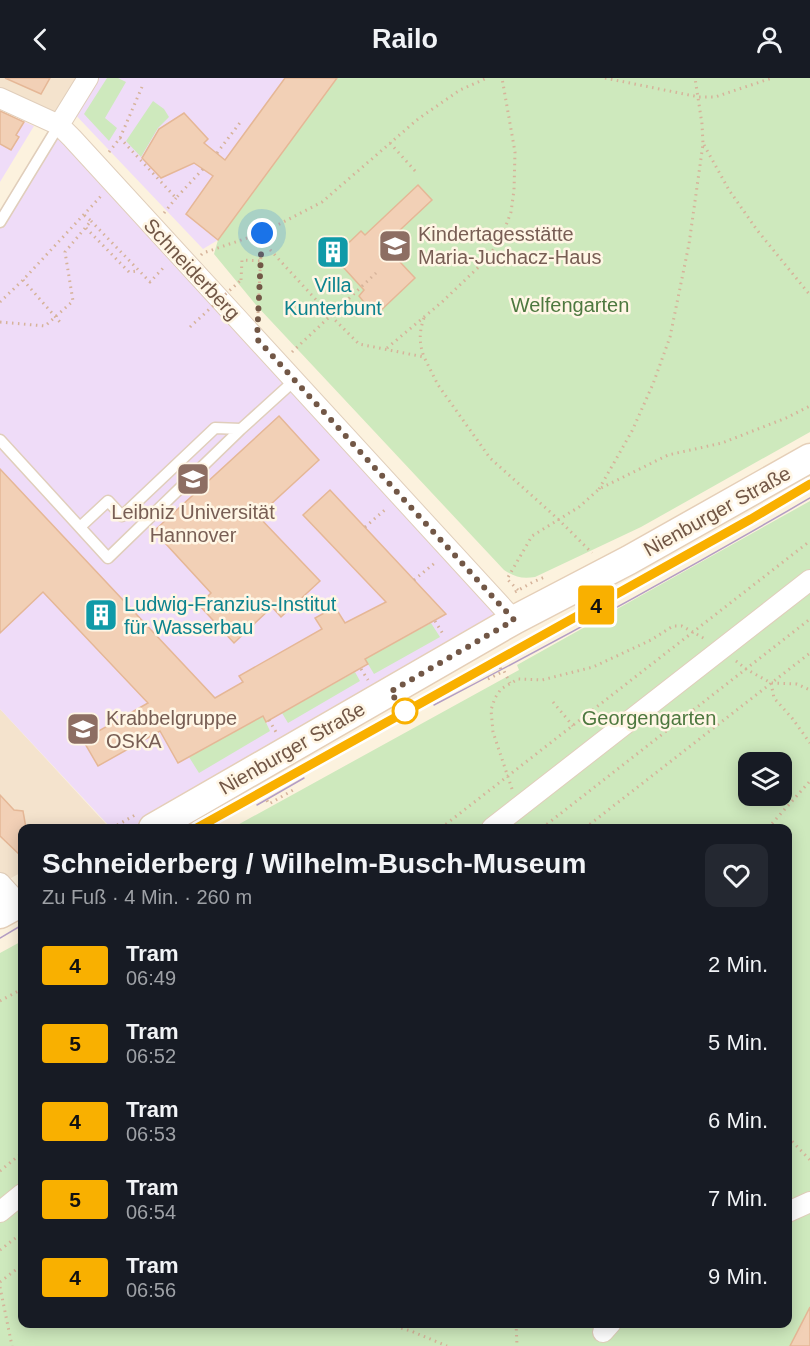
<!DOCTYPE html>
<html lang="de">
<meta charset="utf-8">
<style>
:root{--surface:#171b24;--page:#242831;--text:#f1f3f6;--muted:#9ea1a6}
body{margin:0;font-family:Arial,sans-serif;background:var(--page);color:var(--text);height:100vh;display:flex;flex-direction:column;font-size:22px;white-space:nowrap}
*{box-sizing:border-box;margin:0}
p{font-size:20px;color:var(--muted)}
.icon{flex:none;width:33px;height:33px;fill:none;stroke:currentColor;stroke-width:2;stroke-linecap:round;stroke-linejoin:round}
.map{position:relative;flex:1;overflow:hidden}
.sheet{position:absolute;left:18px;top:746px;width:774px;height:504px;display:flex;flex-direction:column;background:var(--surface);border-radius:12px;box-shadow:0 3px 15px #0003}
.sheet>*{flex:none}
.badge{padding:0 12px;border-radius:4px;font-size:21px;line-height:39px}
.tools{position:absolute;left:738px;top:674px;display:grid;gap:12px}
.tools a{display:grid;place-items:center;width:54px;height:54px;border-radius:12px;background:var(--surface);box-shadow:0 3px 15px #0003;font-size:30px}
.you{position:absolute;width:30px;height:30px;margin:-15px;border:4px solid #fff;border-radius:50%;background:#1a73e8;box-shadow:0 0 0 9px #1a73e833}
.map>.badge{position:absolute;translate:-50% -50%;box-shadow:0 0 0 3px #fff}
.round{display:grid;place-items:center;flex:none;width:63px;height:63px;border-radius:12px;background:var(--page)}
.overview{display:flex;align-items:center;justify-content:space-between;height:102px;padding:0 24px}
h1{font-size:28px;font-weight:600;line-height:45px}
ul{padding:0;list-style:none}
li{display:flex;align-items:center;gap:18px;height:78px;padding:0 24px}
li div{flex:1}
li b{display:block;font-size:22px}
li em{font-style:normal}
li .badge{min-width:66px;font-weight:700;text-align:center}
header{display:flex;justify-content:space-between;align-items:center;height:78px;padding:0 24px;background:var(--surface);font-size:27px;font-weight:600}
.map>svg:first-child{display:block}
.residential{fill:#f4e3cd}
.education{fill:#efdcf8}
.green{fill:#cee9bd;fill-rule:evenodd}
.building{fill:#f2d0b6;stroke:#e5b796;stroke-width:1.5}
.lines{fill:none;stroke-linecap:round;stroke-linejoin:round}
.lane-casing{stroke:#e0cebb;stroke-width:13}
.street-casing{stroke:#e0cebb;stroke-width:22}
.secondary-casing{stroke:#e5cfb8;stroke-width:31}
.path{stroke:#d6b39a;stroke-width:3;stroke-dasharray:1.5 4.5;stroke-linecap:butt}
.lane{stroke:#fff;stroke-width:10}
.street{stroke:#fff;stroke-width:20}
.secondary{stroke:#fff;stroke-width:28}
.tram{stroke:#b49ec4;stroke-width:1.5}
.path-bridge{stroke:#d6b39a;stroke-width:3;stroke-dasharray:1.5 4.5;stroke-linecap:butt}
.line-casing{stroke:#fff;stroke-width:14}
.line{stroke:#f9b000;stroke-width:9}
.walk{stroke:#725746;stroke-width:6;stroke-dasharray:0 10.8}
.stop-dot{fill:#fff;stroke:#f9b000;stroke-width:3}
.labels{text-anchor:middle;stroke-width:5;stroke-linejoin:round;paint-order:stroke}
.education-label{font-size:20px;fill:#785e54;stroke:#fff6e5;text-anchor:start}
.street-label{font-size:20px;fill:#725746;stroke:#fff6e5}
.culture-label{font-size:20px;fill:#0d838f;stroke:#fff6e5}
.park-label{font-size:20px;fill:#4d783f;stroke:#fff6e5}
</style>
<header><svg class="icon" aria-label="back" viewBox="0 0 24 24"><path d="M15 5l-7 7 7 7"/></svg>Railo<svg class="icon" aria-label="person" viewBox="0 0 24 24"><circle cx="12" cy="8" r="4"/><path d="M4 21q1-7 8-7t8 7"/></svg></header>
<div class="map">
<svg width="810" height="1268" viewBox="0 0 810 1268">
<rect width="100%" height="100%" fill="#fcf2de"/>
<!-- residential -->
<path class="residential" d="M0,0H88L59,47L0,20Z
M0,631L106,746L99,750H22V794L0,806Z"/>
<!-- education -->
<path class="education" d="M88,0H337L218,162L203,171L69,30Z
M0,33L34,48L0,104Z
M59,47L514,542L152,750H111L0,631V144Z"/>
<!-- green -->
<path class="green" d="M107,0H118L126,4L105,40L117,50L109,63L84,36Z
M337,0H810V354L641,449L535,499C522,501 515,499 504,492L256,227L214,176L218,162Z
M153,23L164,31L169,39L158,50L141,79L126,63Z
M810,423V1268H0V875L22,863V1245H788V750H232L519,592L517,587ZM748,684H782V717H748Z
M431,545L440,559L374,596L365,581Z
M355,594L360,603L288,645L282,635Z
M263,638L270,653L199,695L189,679Z"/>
<!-- building -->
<path class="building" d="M5,0H50L41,16Z
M285,0H337L218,162L186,136L213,98L194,85L161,100L142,80L159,51L184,35L208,61L204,65L225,82Z
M0,33L24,44L16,57L19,59L11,72L0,66Z
M418,107L432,122L384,167L415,200L375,238L359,218L364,212L334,179L361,153L365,157Z
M279,338L319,382L258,438L320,503L281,539L272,529L234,565L199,527L211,515L154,453Z
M0,391L215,620L243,604L239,598L322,551L315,540L335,529L345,545L386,524L303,437L330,412L446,536L365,581L368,586L266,644L263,638L178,685L160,653L98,688L84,664L96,657L95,655L148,625L43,514L0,555Z
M0,717L14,732L23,733L26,750H22V779L0,758Z
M810,1229V1268H790Z"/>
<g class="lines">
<defs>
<path id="lane" d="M0,144L59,47
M0,362L108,480L241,351L295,302
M80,449L108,423L122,438L215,350L241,351"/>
<path id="street" d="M0,20L59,47L72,60L514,542
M59,47L88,0
M492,750L810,502
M0,805L19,826
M0,1134L22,1116
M788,1134L810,1124
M603,1254L611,1245"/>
<path id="secondary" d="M153,750L514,542L629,482L810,380
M0,836L22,824"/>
</defs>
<!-- lane casing -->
<use href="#lane" class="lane-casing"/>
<!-- street casing -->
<use href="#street" class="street-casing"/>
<!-- secondary casing -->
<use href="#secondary" class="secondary-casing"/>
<!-- path -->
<path class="path" d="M605,0L699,19H715L772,0
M120,60L176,120L203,91
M390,65L416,94
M704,67L729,112L757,152L810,217
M109,74L120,60L142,9
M217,75L242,42
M164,135L176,120
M91,143L150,204L165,188
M86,150L129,194L138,193
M262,163L330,237L359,266L424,279L438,307L490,380L559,442L592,475
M201,177L203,175L262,155L322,124L418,41L460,12L487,0
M23,202L60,244
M241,202L242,182L261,183
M0,224L23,202L102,117
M258,235L262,155
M424,240C419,254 419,265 424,279
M0,244L45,248L73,223L65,174L91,143L84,137
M387,270L442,224L485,183L501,161L511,134L514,112L515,74L502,0
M292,274L376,195
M599,411L632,353L653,306L670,259L689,166L703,66L702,46L695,0
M365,449L387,430
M414,502L436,484
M518,512L507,501L532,458L579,429L599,411L668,377L722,365L786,340L810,328
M515,514L533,504L547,498
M435,543L443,556
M498,578V582L501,592L504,593L510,605
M736,583L746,591L771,605L797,606L810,612
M361,591L368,602
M488,601L502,594
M771,605L774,620L792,640L810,665
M553,624L573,648
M269,642L276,654
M512,711L493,654L491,632L495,620L501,611L518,601L542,602L593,589L651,562L673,548H682L707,562
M261,712L269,726L295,711
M112,750L135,737
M441,750L810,463
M542,750L810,541
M585,750L810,575
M768,750L810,703
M0,923L22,911
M788,1059L810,1082
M0,1093L22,1075
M0,1172L22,1155
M0,1204L22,1187
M0,1209L12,1268
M384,1245L411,1253L447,1268
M516,1245L517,1268"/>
<!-- lane -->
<use href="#lane" class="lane"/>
<!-- street -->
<use href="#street" class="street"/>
<!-- secondary -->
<use href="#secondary" class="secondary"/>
<!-- tram -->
<path class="tram" d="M434,627C561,561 686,492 810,420
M257,727L304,700
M197,750L751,441L810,406
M0,860L22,847"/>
<!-- path-bridge -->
<path class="path-bridge" d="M190,249L241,202"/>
</g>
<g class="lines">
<defs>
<path id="line" d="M197,750L751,441L810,406"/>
</defs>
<!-- line casing -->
<use href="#line" class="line-casing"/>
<!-- line -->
<use href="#line" class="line"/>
<!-- walk -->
<path class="walk" d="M262,155L257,261L514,542L390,614L405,633"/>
</g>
<!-- icons -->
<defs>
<symbol id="school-square" viewBox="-11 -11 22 22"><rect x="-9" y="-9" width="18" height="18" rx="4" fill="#8d6e63" stroke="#fff6e5"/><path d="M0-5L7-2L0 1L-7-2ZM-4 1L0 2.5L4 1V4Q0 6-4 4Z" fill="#fff"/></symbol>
<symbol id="building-square" viewBox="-11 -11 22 22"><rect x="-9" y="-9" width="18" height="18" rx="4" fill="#0f9aa8" stroke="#fff6e5"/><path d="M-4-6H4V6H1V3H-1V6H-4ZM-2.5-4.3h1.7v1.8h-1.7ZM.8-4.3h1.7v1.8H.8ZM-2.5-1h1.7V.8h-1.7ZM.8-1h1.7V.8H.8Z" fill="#fff"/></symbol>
<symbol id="university-square" viewBox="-11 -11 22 22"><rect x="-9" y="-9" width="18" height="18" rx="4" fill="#8d6e63" stroke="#fff6e5"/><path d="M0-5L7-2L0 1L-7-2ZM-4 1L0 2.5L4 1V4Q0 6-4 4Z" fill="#fff"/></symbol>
</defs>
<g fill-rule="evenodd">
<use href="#school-square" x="376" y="149" width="38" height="38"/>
<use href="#building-square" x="314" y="155" width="38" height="38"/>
<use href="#university-square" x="174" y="382" width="38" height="38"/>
<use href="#building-square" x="82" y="518" width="38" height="38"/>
<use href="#school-square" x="64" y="632" width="38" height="38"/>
</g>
<!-- markers -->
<circle class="stop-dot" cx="405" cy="633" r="12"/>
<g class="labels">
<!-- education labels -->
<g class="education-label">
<text x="418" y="163">Kindertagesstätte<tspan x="418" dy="23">Maria-Juchacz-Haus</tspan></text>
<text x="193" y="441" text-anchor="middle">Leibniz Universität<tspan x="193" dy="23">Hannover</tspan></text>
<text x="106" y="647">Krabbelgruppe<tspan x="106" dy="23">OSKA</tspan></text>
</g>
<!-- street labels -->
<g class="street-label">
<text transform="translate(192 191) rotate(47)" y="7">Schneiderberg</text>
<text transform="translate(717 433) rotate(-29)" y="7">Nienburger Straße</text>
<text transform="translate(292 670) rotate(-30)" y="7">Nienburger Straße</text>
</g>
<!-- culture labels -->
<g class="culture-label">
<text x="333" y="214">Villa<tspan x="333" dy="23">Kunterbunt</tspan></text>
<text x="124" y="533" text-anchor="start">Ludwig-Franzius-Institut<tspan x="124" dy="23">für Wasserbau</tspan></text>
</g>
<!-- park labels -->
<g class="park-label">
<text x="570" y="234">Welfengarten</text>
<text x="649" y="647">Georgengarten</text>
</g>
</g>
</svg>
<div class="tools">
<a><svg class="icon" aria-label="layers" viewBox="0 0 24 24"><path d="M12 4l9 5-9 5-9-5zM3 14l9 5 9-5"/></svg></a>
</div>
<div class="you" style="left:262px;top:155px"></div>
<b class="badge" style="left:596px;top:527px;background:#f9b000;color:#111">4</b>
<section class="sheet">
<div class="overview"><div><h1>Schneiderberg / Wilhelm-Busch-Museum</h1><p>Zu Fuß · 4 Min. · 260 m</p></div><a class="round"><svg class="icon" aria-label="heart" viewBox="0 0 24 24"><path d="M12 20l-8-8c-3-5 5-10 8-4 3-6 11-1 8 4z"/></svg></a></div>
<ul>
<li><span class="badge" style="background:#f9b000;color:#111">4</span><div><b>Tram</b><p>06:49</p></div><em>2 Min.</em></li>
<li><span class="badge" style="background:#f9b000;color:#111">5</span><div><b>Tram</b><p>06:52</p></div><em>5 Min.</em></li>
<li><span class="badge" style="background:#f9b000;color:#111">4</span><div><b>Tram</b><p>06:53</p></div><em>6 Min.</em></li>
<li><span class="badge" style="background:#f9b000;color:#111">5</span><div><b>Tram</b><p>06:54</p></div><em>7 Min.</em></li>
<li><span class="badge" style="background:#f9b000;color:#111">4</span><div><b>Tram</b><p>06:56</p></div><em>9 Min.</em></li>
</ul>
</section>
</div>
